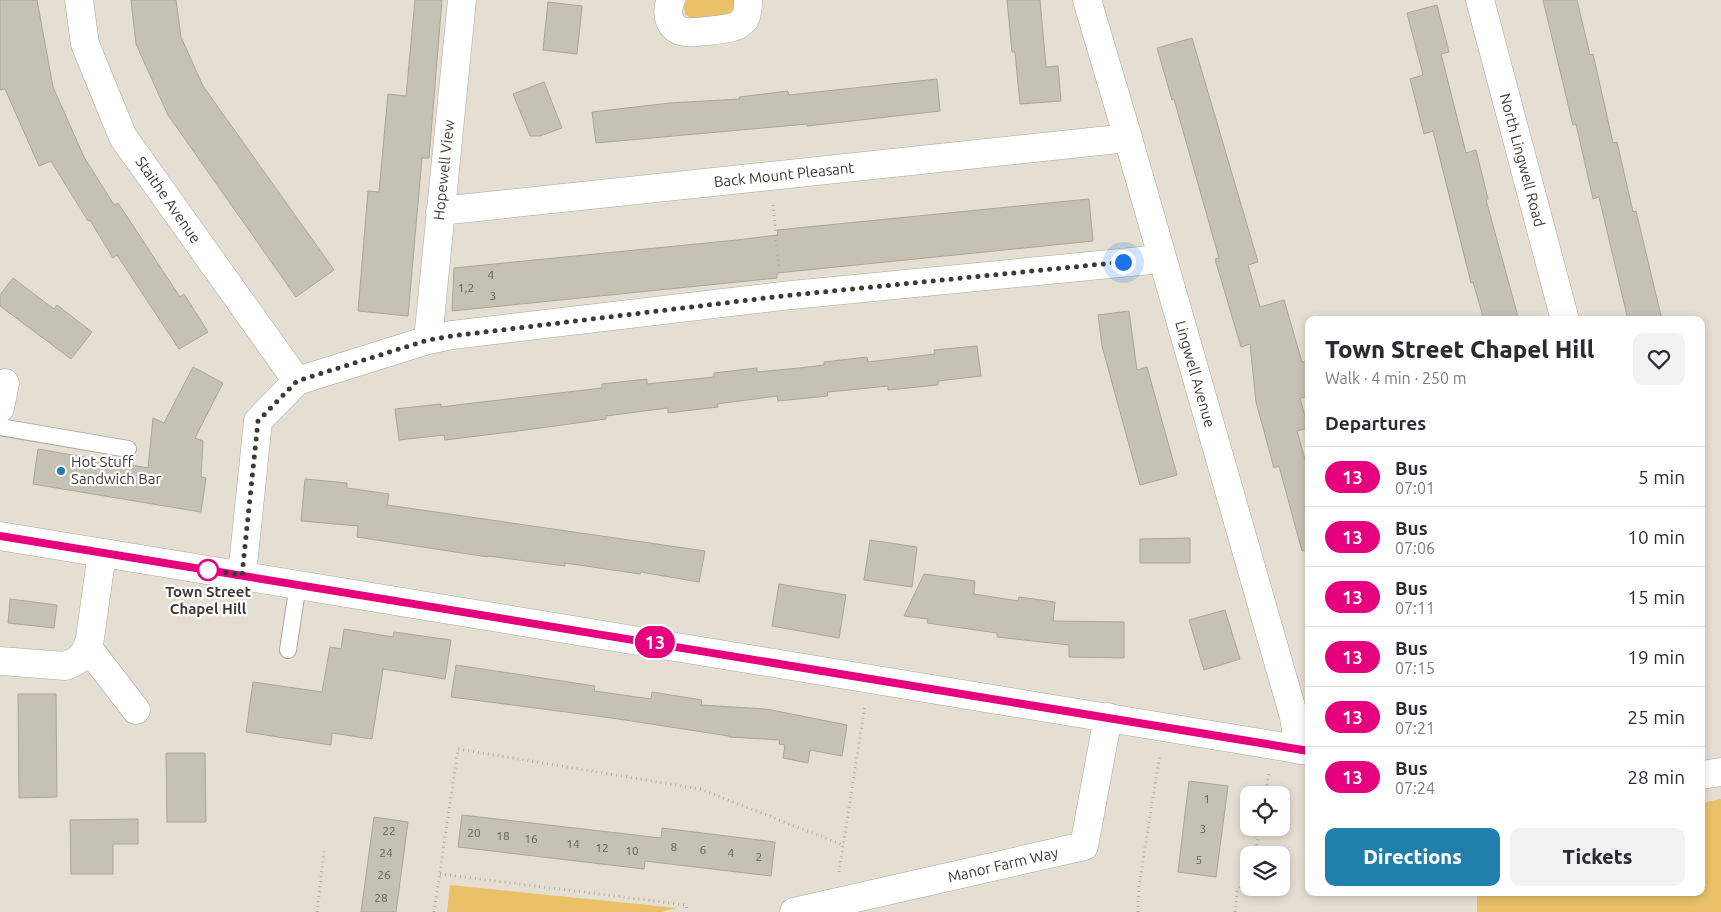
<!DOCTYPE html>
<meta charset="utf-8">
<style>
:root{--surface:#fff;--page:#f2f2f3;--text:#2b2b33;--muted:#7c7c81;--line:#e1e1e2;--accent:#217fac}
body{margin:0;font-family:Ubuntu,sans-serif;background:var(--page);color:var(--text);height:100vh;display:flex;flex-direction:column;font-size:19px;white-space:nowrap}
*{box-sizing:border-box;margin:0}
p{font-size:16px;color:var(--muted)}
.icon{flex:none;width:28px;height:28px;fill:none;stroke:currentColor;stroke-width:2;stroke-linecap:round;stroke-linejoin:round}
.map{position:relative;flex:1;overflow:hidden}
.panel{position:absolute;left:1305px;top:316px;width:400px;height:580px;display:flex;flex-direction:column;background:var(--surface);border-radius:10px;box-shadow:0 2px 8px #0003}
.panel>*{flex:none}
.badge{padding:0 10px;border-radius:16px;font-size:18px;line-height:32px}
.buttons{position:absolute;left:1240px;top:786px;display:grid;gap:10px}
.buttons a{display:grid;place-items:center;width:50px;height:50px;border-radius:10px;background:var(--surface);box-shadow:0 2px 8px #0003;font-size:25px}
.you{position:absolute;width:25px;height:25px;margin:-12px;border:4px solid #fff;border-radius:50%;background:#1a73e8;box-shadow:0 0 0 8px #1a73e833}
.map>.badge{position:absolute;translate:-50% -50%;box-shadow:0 0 0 2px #fff}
h2{padding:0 20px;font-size:19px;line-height:45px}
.round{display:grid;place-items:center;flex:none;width:52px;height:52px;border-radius:10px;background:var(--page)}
.overview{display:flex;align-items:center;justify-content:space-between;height:85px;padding:0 20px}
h1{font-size:24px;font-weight:800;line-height:38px}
.button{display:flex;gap:10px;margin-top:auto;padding:10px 20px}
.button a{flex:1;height:58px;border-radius:10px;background:var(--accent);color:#fff;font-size:20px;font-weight:800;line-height:58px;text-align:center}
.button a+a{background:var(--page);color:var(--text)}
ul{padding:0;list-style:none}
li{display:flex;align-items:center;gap:15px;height:60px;padding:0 20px;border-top:1px solid var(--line)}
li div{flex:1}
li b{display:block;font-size:19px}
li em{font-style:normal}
li .badge{min-width:55px;font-weight:700;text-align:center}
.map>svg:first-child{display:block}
.green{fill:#eac169}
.building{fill:#c6c1b5;stroke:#aaa499}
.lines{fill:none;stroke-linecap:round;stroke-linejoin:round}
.lane-casing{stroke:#aba59a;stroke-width:18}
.street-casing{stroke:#aba59a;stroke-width:29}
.secondary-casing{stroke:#aba59a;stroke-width:29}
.path{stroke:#b0aba2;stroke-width:3;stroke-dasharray:1 4;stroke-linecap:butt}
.lane{stroke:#fff;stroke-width:16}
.street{stroke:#fff;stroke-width:28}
.secondary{stroke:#fff;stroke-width:28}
.line-casing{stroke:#fff;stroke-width:11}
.line{stroke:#e6007e;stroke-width:8}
.walk{stroke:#3e3b37;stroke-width:5;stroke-dasharray:0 9}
.poi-dot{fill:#217fac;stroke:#fff;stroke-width:2}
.stop-dot{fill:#fff;stroke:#e6007e;stroke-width:2.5}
.labels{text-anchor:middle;stroke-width:4.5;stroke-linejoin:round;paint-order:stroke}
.number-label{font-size:12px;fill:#605c56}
.street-label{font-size:15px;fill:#3e3b37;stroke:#fff}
.poi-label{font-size:15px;fill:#3e3b37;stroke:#fff;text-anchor:start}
.stop-label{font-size:15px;font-weight:bold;fill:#3e3b37;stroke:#fff}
</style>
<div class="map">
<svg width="1721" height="912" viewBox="0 0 1721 912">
<rect width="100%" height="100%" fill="#e4ded3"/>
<!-- green -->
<path class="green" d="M687,0H739C733,20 699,27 685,14L684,7Z
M1721,799V912H1477V893L1701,892V803Z
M450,885L677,908L661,912H447Z"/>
<!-- building -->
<path class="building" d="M0,0H37L53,87L84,157L114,205L118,203L180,297L184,294L208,332L179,349L117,255L113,258L90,220L88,221L51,161L39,166L5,89L0,90Z
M131,0H176L181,37L203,86L334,270L296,297L168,115L136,44Z
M415,0H442L429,158H422L408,316L358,311L368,191L379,192L388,94L406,96Z
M1007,0H1040L1046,67L1058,66L1061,101L1020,104L1015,52H1012Z
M1543,0H1577L1590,55L1593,54L1613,143L1617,142L1633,212L1636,211L1662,320H1628L1599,197L1593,199L1576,124L1573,125Z
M548,2L582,6L577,54L543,50Z
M1437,5L1449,52L1441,54L1466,153L1476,150L1488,199L1486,200L1519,320H1484L1473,282L1471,283L1433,131L1424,134L1410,79L1423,75L1407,13Z
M1192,38L1258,262L1248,265L1260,307L1284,300L1302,362L1309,361V397L1300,398L1308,428L1297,431L1309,474V550L1302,551L1279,466L1274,468L1256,402L1250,344L1241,347L1215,259L1219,258L1174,99L1172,100L1157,48Z
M937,79L940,111L807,126V124L596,143L592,112L670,103L740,99L739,97L788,91L789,95Z
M544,82L562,128L540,136H530L513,94Z
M1089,199L1093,241L777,273V278L452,311L454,268L737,240L778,235L777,230Z
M13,278L54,309L57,305L92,332L71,359L0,306V295Z
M1129,311L1137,370L1147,367L1177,475L1140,485L1102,346L1098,315Z
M977,346L981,376L938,381V385L888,390V386L849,390L827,392L828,396L778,401L777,396L717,404L718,407L668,413V408L606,416V419L518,431L445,440L444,435L399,440L395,409L441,404V407L465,404L602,388V384L647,379V384L714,377V373L757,368V372L799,368L824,365V362L867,357L868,362L935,354L934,350Z
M193,367L223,383L195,438L203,441L201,477L206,478L201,512L33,484L38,449L148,468L153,418L164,423Z
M305,479L347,483V488L389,494L387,505L705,551L699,582L641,572L640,574L565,563V566L488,556V557L357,537L358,526L301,521Z
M1190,538V563H1140V539Z
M870,540L917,547L912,587L864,580Z
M924,574L975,581L974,594L1018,601L1019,597L1055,602L1053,621L1124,622V658L1069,657V645L997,637V633L927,623L928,619L904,616Z
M779,584L846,595L839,638L772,626Z
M10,599L57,605L54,628L8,623Z
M1225,610L1240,659L1204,670L1189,620Z
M344,629L393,637L394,632L451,640L445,679L383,669L372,739L332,733L331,745L246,732L253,682L322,692L330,647L341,649Z
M456,665L595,686L594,691L651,699L652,692L702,700L701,705L766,709L847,725L842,756L810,750L808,763L783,758L785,745L779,744L780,740L729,737V736L612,718L451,697Z
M18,694H56L57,797L19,798Z
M166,753H205L206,822H167Z
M1189,781L1228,786L1216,877L1178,872Z
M462,815L661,838L662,828L775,842L771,876L645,861L644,869L458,847Z
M374,817L408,822L396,912H361Z
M138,819V844H113V874H71L70,820Z"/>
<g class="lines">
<defs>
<path id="lane" d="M0,427L128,449
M288,650L298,584"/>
<path id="street" d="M79,0L85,44L123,137L297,381
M671,0C665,13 669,31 686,32C692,33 732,29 736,26C738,25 743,21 745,19C748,14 748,6 748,0
M1087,0L1128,138L1294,717L1299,750
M1480,0L1565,320
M440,211L1128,138
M428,340L462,0
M0,408L5,383
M242,575L258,421L297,381L428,340L452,335L782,296L1161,259
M88,648L136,710
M0,661L65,666C80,661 86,654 90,638L102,553
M794,912L1084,846L1108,717"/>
<path id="secondary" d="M0,536L1309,751
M1701,775L1721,772"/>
</defs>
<!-- lane casing -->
<use href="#lane" class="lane-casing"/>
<!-- street casing -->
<use href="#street" class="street-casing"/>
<!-- secondary casing -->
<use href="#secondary" class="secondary-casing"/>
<!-- path -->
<path class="path" d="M773,205L779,268
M1265,795L1269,773
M1255,855L1260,828
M839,872L865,705
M440,874L686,905L687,912
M317,912L324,851
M434,912L458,749L700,789L843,845
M1138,912L1139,885L1160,754
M1235,912L1237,892L1249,869"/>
<!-- lane -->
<use href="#lane" class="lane"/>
<!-- street -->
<use href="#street" class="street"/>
<!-- secondary -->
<use href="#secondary" class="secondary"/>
</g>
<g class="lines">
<defs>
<path id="line" d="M0,536L1309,751"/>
</defs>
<!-- line casing -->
<use href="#line" class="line-casing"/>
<!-- line -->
<use href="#line" class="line"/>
<!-- walk -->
<path class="walk" d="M208,570L242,575L258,421L297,381L428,340L452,336L782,296L1123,262"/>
</g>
<!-- markers -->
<circle class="poi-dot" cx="61" cy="471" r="5"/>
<circle class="stop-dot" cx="208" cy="570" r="10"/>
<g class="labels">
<!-- number labels -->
<g class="number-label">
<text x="491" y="279">4</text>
<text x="466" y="292">1,2</text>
<text x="493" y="300">3</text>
<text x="1207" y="803">1</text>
<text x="1203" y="833">3</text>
<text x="389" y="835">22</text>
<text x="474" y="837">20</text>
<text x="503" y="840">18</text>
<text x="531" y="843">16</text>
<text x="573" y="848">14</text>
<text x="674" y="851">8</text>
<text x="602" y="852">12</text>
<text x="703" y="854">6</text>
<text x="632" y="855">10</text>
<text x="386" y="857">24</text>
<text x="731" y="857">4</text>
<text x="759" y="861">2</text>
<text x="1199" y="864">5</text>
<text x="384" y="879">26</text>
<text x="381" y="902">28</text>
</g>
<!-- street labels -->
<g class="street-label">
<text transform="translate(1522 160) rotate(75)" y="5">North Lingwell Road</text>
<text transform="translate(444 170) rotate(-84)" y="5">Hopewell View</text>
<text transform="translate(784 175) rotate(-6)" y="5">Back Mount Pleasant</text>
<text transform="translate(168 200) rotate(55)" y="5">Staithe Avenue</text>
<text transform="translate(1195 374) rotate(74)" y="5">Lingwell Avenue</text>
<text transform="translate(1003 865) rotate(-13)" y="5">Manor Farm Way</text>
</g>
<!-- poi labels -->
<g class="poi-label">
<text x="71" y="467">Hot Stuff<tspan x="71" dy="17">Sandwich Bar</tspan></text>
</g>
<!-- stop labels -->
<g class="stop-label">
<text x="208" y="597">Town Street<tspan x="208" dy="17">Chapel Hill</tspan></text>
</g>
</g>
</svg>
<div class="buttons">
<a><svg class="icon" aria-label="locate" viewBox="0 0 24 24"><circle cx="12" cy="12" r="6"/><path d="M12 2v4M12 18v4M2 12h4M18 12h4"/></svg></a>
<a><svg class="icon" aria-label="layers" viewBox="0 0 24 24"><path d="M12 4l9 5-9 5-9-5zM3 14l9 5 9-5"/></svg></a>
</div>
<div class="you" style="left:1123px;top:262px"></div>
<b class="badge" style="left:655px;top:642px;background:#e6007e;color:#fff">13</b>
<section class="panel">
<div class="overview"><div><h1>Town Street Chapel Hill</h1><p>Walk · 4 min · 250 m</p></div><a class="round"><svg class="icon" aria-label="heart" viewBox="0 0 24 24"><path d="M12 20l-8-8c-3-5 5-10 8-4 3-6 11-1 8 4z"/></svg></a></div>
<h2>Departures</h2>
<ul>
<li><span class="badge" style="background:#e6007e;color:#fff">13</span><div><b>Bus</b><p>07:01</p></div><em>5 min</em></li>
<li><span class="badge" style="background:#e6007e;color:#fff">13</span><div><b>Bus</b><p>07:06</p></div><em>10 min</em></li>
<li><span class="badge" style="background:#e6007e;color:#fff">13</span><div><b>Bus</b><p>07:11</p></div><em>15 min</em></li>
<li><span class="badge" style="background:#e6007e;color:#fff">13</span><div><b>Bus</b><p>07:15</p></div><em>19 min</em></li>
<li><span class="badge" style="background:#e6007e;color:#fff">13</span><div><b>Bus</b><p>07:21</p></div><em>25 min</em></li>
<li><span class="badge" style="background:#e6007e;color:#fff">13</span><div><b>Bus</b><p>07:24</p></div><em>28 min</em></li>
</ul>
<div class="button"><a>Directions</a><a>Tickets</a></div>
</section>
</div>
